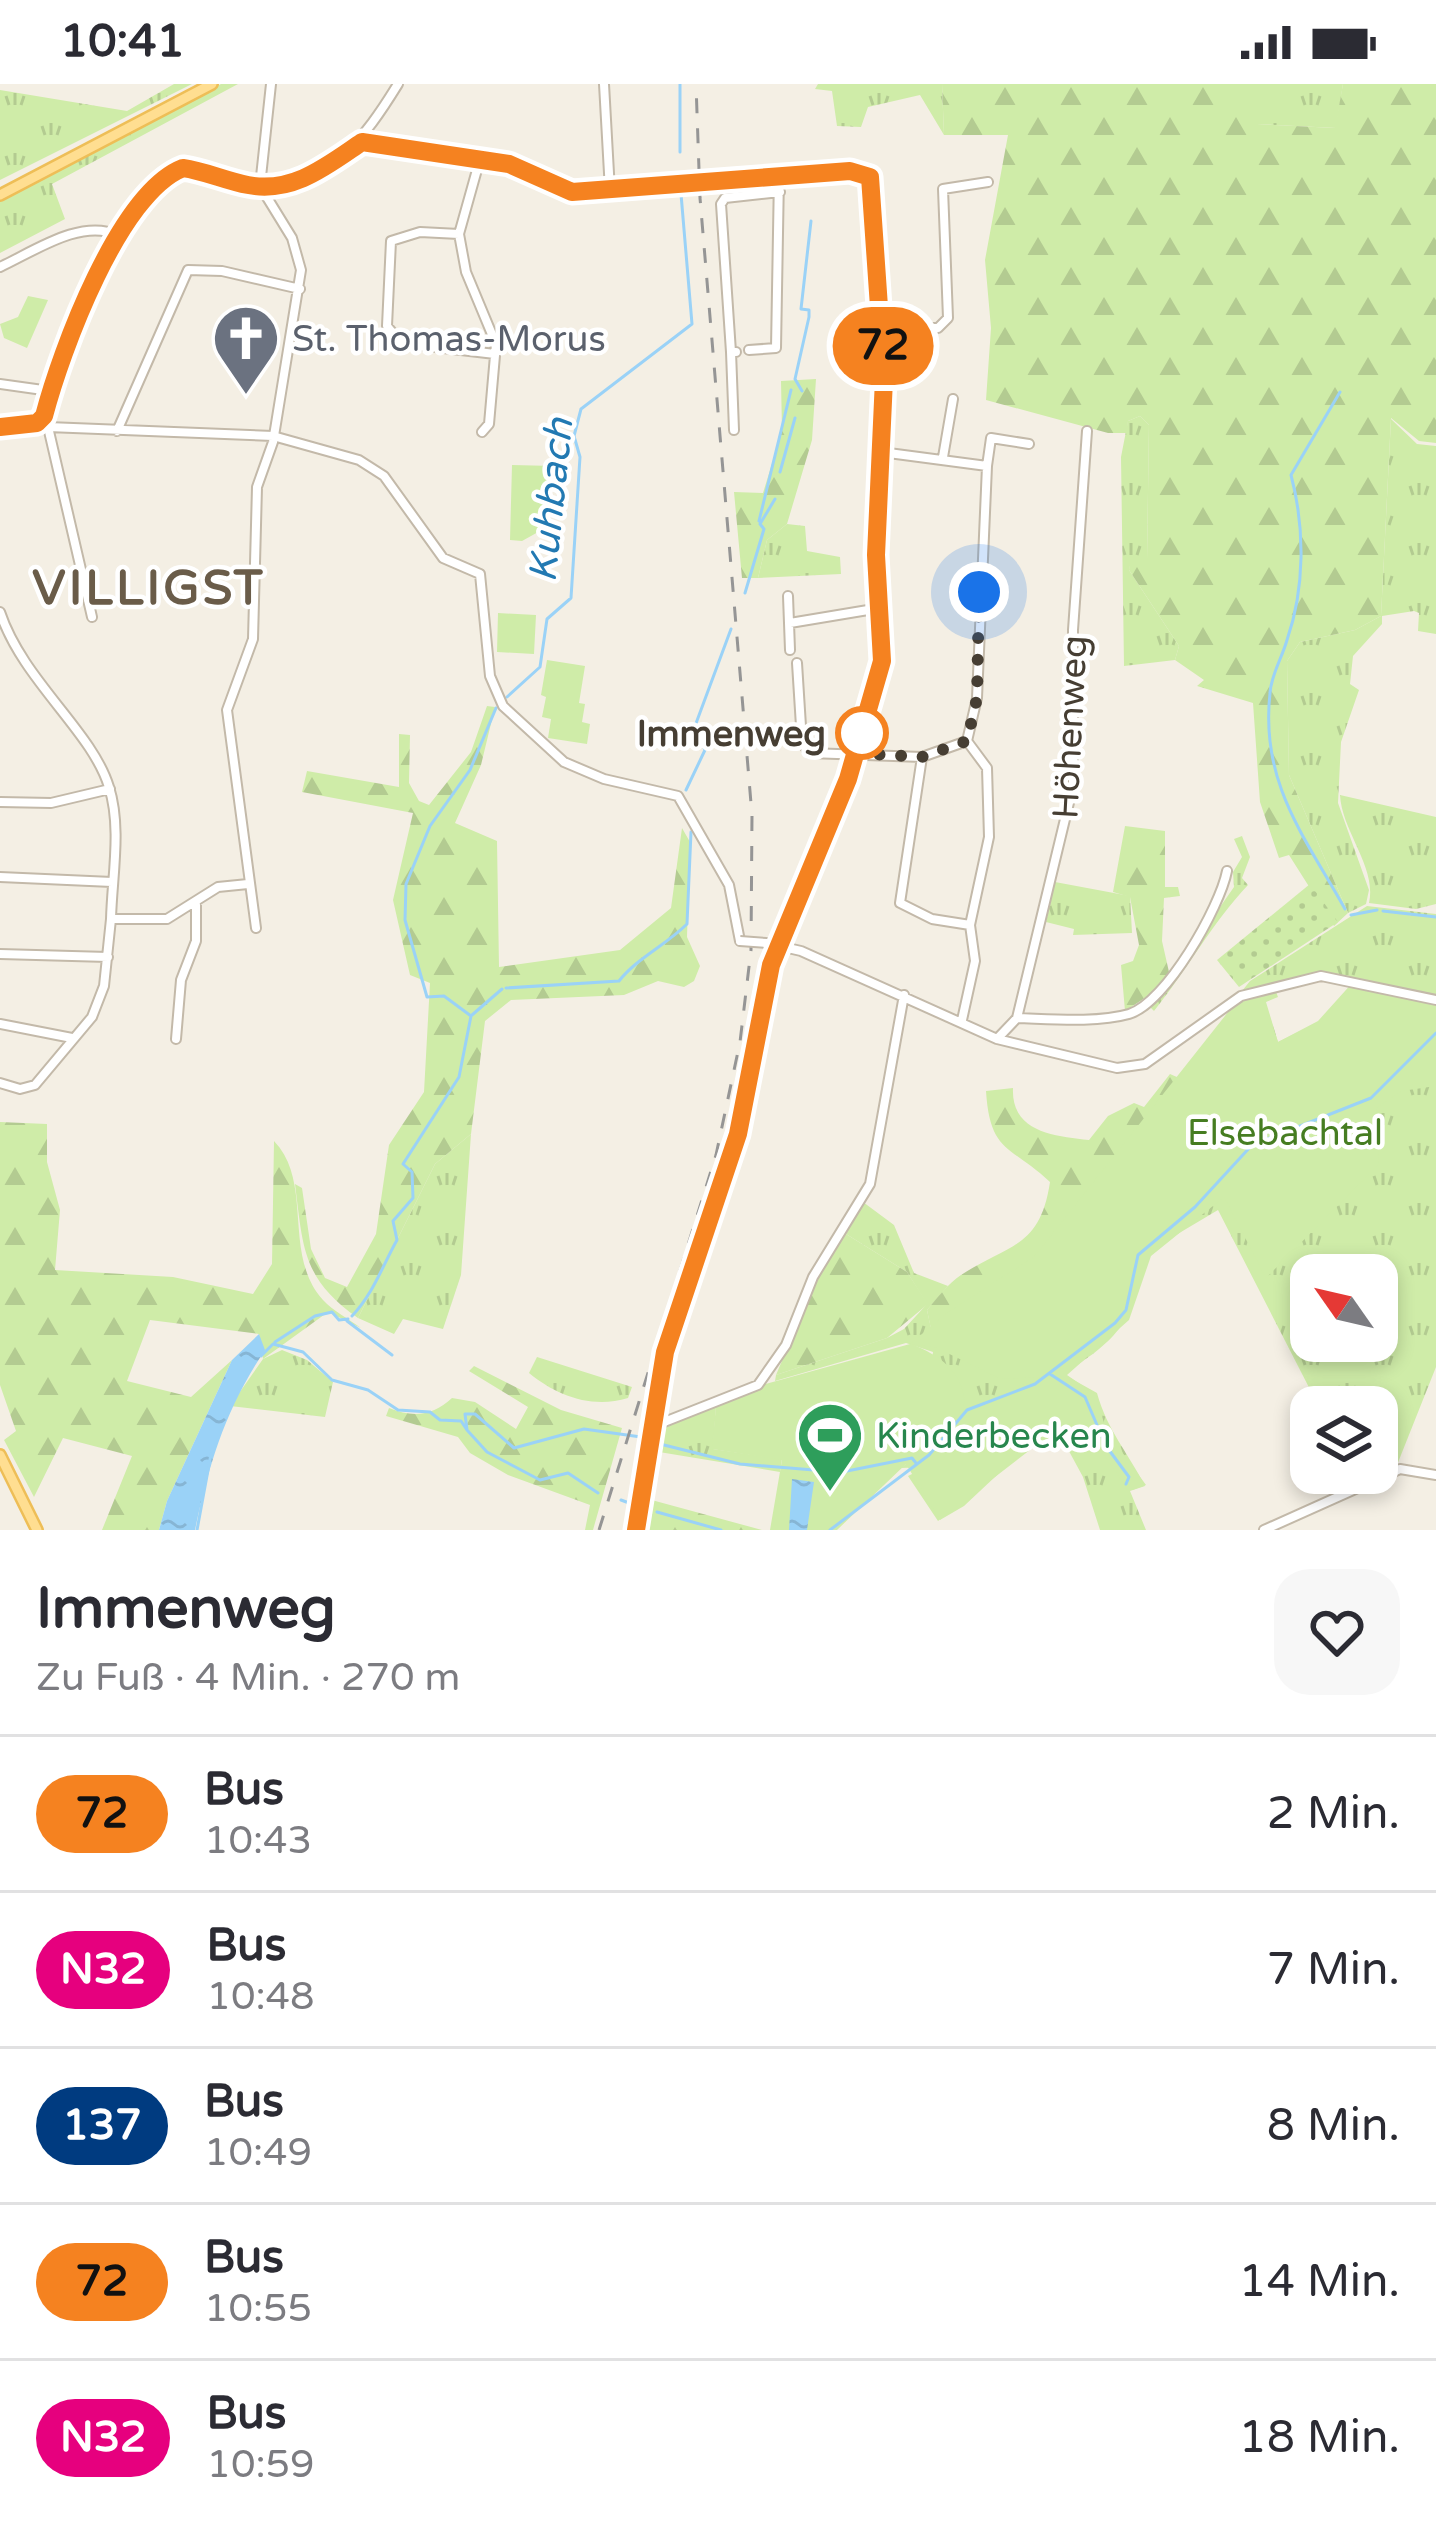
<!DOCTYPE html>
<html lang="de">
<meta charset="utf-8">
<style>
:root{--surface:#fff;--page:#f7f7f7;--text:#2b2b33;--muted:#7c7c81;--line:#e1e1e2}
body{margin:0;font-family:"Varela Round",sans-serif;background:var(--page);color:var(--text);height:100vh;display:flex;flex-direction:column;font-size:45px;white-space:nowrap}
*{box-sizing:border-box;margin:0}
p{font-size:39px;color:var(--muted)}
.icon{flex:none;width:66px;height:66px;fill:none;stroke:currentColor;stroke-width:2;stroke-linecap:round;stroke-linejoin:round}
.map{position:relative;height:1446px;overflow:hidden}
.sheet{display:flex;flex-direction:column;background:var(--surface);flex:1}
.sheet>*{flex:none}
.badge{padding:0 24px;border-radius:39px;font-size:42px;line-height:78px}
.needle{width:78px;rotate:304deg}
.controls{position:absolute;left:1290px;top:1170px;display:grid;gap:24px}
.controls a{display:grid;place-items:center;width:108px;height:108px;border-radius:24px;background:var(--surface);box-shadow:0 6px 18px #0003;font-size:60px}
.you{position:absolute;width:60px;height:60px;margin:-30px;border:9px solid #fff;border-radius:50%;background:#1a73e8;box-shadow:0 0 0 18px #1a73e833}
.map>.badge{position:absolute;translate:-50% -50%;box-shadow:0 0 0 6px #fff}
.round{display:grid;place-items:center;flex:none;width:126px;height:126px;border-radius:36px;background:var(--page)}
.headline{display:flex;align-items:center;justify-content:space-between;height:204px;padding:0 36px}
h1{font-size:57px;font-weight:700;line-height:90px}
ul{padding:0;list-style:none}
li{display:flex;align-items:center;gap:36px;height:156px;padding:0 36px;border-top:3px solid var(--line)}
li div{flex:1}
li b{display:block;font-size:45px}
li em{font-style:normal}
li .badge{min-width:132px;font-weight:700;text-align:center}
.status{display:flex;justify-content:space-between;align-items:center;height:84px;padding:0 60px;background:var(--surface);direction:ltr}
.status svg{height:33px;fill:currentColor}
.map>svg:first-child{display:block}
.grass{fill:url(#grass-tufts);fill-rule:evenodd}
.forest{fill:url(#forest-firs)}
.park{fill:#cfeca8;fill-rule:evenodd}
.garden{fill:url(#garden-dots)}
.water{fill:url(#water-ripples)}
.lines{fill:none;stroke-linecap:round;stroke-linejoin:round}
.stream{stroke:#9ad2f7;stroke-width:3}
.minor-casing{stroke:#c3b9a9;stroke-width:12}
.major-casing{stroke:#eebe57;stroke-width:14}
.minor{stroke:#fff;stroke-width:8}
.major{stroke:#ffde91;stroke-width:9}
.rail{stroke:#959595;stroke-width:3;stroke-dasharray:15 15;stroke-linecap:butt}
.minor-bridge-casing{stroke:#c3b9a9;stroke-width:12;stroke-linecap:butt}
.minor-bridge{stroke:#fff;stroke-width:8}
.line-casing{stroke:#fff;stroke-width:27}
.line{stroke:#f58220;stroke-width:18}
.walk{stroke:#463e33;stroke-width:12;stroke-dasharray:0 21.6}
.stop-dot{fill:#fff;stroke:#f58220;stroke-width:6}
.labels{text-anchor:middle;stroke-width:9;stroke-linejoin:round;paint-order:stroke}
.worship-label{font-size:36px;fill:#5b616d;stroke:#fff;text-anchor:start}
.street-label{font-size:36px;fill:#463e33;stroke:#fff}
.stop-label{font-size:36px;font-weight:bold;fill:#463e33;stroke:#fff;text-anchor:end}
.park-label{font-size:36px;fill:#467d21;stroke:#fff}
.leisure-label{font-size:36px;fill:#27864d;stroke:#fff;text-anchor:start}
.water-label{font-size:39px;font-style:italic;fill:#2279b2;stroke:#fff}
.district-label{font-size:48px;font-weight:bold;letter-spacing:3px;fill:#6a5c49;stroke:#fff}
</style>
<div class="status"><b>10:41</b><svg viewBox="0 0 49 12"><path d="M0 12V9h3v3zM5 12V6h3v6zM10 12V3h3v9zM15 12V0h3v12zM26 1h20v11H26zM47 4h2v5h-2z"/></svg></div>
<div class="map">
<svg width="1436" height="1446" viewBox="0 0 1436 1446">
<defs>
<pattern id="grass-tufts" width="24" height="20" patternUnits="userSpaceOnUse" patternTransform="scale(3)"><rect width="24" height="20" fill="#cfeca8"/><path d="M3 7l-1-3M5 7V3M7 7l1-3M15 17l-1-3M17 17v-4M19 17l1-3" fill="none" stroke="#b3cb91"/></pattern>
<pattern id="forest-firs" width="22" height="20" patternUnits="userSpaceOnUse" patternTransform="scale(3)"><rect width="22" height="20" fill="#cfeca8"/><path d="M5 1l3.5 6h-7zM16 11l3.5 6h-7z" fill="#b3cb91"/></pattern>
<pattern id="garden-dots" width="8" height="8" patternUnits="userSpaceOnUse" patternTransform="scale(3)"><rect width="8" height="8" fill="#cfeca8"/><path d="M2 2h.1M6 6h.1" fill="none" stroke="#b3cb91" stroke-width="1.8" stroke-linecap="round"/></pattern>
<pattern id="water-ripples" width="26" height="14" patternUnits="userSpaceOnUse" patternTransform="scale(3)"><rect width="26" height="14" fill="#9ad2f7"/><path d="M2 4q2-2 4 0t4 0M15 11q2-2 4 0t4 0" fill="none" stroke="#86b5d4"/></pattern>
</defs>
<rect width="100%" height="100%" fill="#f4efe4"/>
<!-- grass -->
<path class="grass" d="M174,0H192L0,96V6L127,27Z
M221,0H238L52,100L65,135L0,169V115Z
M818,0H942L944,51L920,11L868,23L861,43L837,42L832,7L815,5Z
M1256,0H1343L1336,44L1256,40Z
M1140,332L1149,341L1147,476L1131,477L1129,486L1179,562L1175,576L1124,582L1121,373L1128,337Z
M1391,335L1417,360L1436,362V550L1418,547L1419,529L1414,527L1382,532V540L1353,572L1350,600L1359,606L1341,658L1338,719L1369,806L1366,820L1348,829L1289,691L1287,577L1300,558L1355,546L1381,532Z
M787,440L805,442L807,467L840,473L841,490L758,494L767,456Z
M1340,711L1436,733V820L1416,825L1369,819C1377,783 1342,748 1340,711Z
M1242,752L1250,773L1242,794L1248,801C1212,839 1187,886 1154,927L1150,923L1234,803L1233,788L1242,773L1234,755Z
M1055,798L1130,812L1132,849L1073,851L1074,845L1046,838Z
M1367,822L1436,830V913L1321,891L1238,912L1250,897Z
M1354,897L1436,916V1283L1397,1381L1357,1398L1353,1389H1377V1323H1319L1218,1126L1149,1167C1134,1234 1122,1254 1063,1290L1097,1309C1107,1346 1129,1370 1145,1402L1130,1407L1146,1446H1100L1083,1393L1057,1345L938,1437L908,1392L926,1383L901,1384L918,1370L933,1268L906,1259L775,1297L776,1291L887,1254L904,1245L927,1220L907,1188L846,1150L863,1118L894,1141L914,1189L948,1202L927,1226L932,1249L1275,905L1278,913L1266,918L1278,958L1318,937ZM1311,1191H1377V1257H1311Z
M471,1050L461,1191L443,1245L403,1235L394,1250L358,1234L435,1080Z
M282,1266L307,1276L333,1298L325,1333L230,1322L263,1275Z
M537,1273L632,1303L628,1314C592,1325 557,1312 529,1289Z
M716,1322L713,1365L782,1375L780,1388L653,1367L656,1347Z"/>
<!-- forest -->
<path class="forest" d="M942,0H1256L1257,40L1335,44L1343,0H1436V359L1419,357L1391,334L1381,532L1355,546L1300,558L1287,577L1289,691L1348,829L1334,842L1289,771L1279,774L1260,718L1253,619L1197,602L1204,596L1175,576L1179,562L1129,486L1130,476H1147L1149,341L1140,332L1128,337L1127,349H1108L986,316L991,244L985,176L1008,51H944Z
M816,295L812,356L787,440L767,456L758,494H742L734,408L763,409L782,347L781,297Z
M487,622L495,623L481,681L455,739L497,757L499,883L620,866L671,824L682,744L690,758L687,853L700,882L694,897L684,903L658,897L624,911L511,916L485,937L471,1050L435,1080L358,1234C302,1195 303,1163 295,1100L302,1104L311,1165L325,1194L347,1203L376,1150L389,1061L424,1008L430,899L410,891L393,816L413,729L302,708L307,687L399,703V650L410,651L409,699L419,717L429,721L471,668Z
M1125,742L1165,747V803H1178L1180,812L1164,814L1162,857L1169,888L1157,906L1125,927L1121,881L1133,877L1139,861L1130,813L1113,808Z
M1170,990L1186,997L1067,1151L932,1250L927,1226C937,1214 948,1200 961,1191C1008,1160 1040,1165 1050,1098C1010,1061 990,1069 986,1007L1013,1004C1011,1048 1054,1052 1089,1056L1108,1032L1134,1019L1144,1023Z
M0,1038L47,1040V1078L60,1126L55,1186L173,1193L253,1210L272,1180L274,1057C314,1098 282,1171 323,1216C333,1227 349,1235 361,1244L328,1228L263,1275L259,1250L150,1236L127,1297L191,1313L232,1276L167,1417L159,1446H102L132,1372L63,1354L34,1413L4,1356L16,1347L0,1301Z
M846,1150L907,1188L928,1220L887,1254L776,1291L816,1196Z
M474,1282L561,1326L622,1344L593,1446H585L590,1421L508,1391L470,1369L458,1353L386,1332L389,1324C413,1334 433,1332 452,1314L475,1318L516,1345L528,1323L469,1287Z
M648,1415L762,1446H640Z"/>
<!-- park -->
<path class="park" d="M28,212L48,216L27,264L4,254L0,240L18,233Z
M512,381L554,382L549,442L522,457L510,456Z
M498,529L536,531L534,570L497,568Z
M547,576L585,582L579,619L585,620L582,638L590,640L587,660L548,654L551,635L542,633L546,613L541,611Z
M1353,899L1436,919V1002L1402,1007L1376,1024L1379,1080L1266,1194L1224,1113L1151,1172L1129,1236L1067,1291L1096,1311L1106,1346L1146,1401L1132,1406L1126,1403L1079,1335L1012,1377L964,1422L940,1436L906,1380L837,1446H770L782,1376L712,1365L716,1322L758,1302L910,1260L948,1228L1034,1173L1236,918L1275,905L1276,913L1265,918L1278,958L1319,938ZM912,1260L937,1264L1001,1295L1042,1293L958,1328L965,1319C961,1285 941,1273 912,1260Z"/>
<!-- garden -->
<path class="garden" d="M1310,800L1338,838L1239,903L1217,876Z"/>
<!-- water -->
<path class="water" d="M259,1250L265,1266C226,1324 209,1379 195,1446H159L167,1417L232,1276Z
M792,1395L814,1398L807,1446H789Z"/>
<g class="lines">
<!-- stream -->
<path class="stream" d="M680,68V0
M802,307L795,295L809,233V226L801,225L811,137
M1340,308L1291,391C1305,444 1305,504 1287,556C1282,574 1271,591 1270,609C1260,699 1305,753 1345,825
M780,388L795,334
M759,437L791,306
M745,509L764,445L760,440L775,415
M507,613L540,583L547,535L571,514L580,373L574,352L581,325L692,240L681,110
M686,706L705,666L695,642L731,545
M1383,827L1436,833
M1351,831L1377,826
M506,904L619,897C636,875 666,861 687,840L691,748
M472,931L502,905
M352,1232C373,1210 382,1183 397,1156L393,1137L413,1114L412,1088L403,1080L459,993L471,932L444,912L427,913L405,836L406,800L430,742L470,686L496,624
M347,1237L392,1271
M275,1258L315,1232L332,1228L339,1236L348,1235
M261,1272L273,1260L303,1268L332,1296L368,1306L398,1326L430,1328L440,1336L461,1337L467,1346L465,1330H475L514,1364L584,1345L641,1353
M1050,1290L1085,1313L1106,1362L1129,1393L1126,1400
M467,1346L487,1368L540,1396L568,1389L598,1409
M660,1360L740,1380L838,1388
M842,1388L912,1374L916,1379
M621,1416L629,1419
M657,1428L721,1446
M197,1446L211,1370
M830,1446L929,1371L967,1326L1035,1300L1115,1239L1126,1226L1138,1171L1195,1123L1252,1061L1371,1014L1436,949"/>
<defs>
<path id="minor" d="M604,0L610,107
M362,58L509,80L572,108L850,87L870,93L884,295L876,451L882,577L848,695L771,881L738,1050L665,1268L636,1446
M480,75L459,150L466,188L496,260L489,340L482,348
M260,102L271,0
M459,150L420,148L391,157L387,242L401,259L495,270
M0,183C33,168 81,134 117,151
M883,244H938L948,234L943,105L988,98
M749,266L776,264L779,92
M731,268L721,120L725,114L780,108
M0,300L50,307
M40,336L48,343L273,352L359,376L384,392L443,474L480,490L490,592L503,622L564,678L604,695L678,712L729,801L740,857
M0,343L36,339L43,332C61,267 119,109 183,84C207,87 231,100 255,102C326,109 366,52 398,0
M48,343L92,533
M734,346L731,268H736
M117,347L188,186L222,187L300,205
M943,373L953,315
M987,382L991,354L1029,360
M788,512L790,566
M0,528C23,597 92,647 109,703C122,744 112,793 111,835H167L218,803L248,800
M790,539L880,524
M797,579L802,658L809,669L922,673L967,657L977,614L987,382L881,368
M922,673L900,819L932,835L970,841
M0,718L51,719L110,705
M0,793L112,798
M256,844L227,626L253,555L257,403L273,358L301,186L292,154L260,102
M766,859L801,867L997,955L1117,984L1145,980L1241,912L1321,892L1436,916
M0,870L108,873
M1017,934L1073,702V546L1087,347
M962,936L975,877L970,841L989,753L987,684L967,657
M0,940L72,954
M176,955L181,896L196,857V821
M997,955L1017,934C1051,935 1097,939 1129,930C1166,919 1220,823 1227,787
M0,999L20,1005L35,1001L92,933L104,902L111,835
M649,1344L758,1301L786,1261L813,1193L870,1100L904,911
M1264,1446L1400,1385L1436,1391"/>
<path id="major" d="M0,111L212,0
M0,1371L37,1446"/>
</defs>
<!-- minor casing -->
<use href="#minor" class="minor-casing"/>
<!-- major casing -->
<use href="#major" class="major-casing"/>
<!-- minor -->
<use href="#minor" class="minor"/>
<!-- major -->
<use href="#major" class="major"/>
<!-- rail -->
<path class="rail" d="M599,1446L716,1071L740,958L751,866L752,731L700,114L696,0"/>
<defs>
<path id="minor-bridge" d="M740,857L766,859"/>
</defs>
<!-- minor-bridge casing -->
<use href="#minor-bridge" class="minor-bridge-casing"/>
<!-- minor-bridge -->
<use href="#minor-bridge" class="minor-bridge"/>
</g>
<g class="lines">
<defs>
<path id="line" d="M0,343L37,339L44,332C61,267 119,109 183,84C205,87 226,97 248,101C293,110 328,81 362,58L509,80L572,108L850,87L870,93L884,295L876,471L882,577L848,695L771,881L738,1050L665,1268L636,1446"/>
</defs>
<!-- line casing -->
<use href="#line" class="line-casing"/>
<!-- line -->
<use href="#line" class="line"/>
<!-- walk -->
<path class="walk" d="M862,649L857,669L922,673L967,657L977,614L979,508"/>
</g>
<!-- icons -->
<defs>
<symbol id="church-pin" viewBox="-11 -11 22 30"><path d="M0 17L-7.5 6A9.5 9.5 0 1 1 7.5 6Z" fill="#6b7280" stroke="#fff"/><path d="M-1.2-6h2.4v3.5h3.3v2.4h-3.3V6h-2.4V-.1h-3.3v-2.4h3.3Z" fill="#fff"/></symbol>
<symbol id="stadium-pin" viewBox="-11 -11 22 30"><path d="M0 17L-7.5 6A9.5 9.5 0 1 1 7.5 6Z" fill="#2e9e5b" stroke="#fff"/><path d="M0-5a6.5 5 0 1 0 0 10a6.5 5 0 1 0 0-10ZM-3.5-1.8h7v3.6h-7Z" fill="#fff"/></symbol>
</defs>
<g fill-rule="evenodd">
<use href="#church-pin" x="208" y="216" width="76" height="104"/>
<use href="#stadium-pin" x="792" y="1313" width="76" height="104"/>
</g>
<!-- markers -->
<circle class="stop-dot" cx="862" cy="649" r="24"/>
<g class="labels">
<!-- worship labels -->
<g class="worship-label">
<text x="292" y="267">St. Thomas-Morus</text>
</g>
<!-- street labels -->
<g class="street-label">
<text transform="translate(1069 643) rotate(-87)" y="13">Höhenweg</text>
</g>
<!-- stop labels -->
<g class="stop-label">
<text x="826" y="662">Immenweg</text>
</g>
<!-- park labels -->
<g class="park-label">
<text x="1285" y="1061">Elsebachtal</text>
</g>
<!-- leisure labels -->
<g class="leisure-label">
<text x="876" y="1364">Kinderbecken</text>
</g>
<!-- water labels -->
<g class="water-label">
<text transform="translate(550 416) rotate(-84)" y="14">Kuhbach</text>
</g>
<!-- district labels -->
<g class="district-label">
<text x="149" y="520">VILLIGST</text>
</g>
</g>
</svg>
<div class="controls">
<a><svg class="needle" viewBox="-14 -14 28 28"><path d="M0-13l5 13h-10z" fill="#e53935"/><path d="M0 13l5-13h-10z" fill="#7c7c81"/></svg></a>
<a><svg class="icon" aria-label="layers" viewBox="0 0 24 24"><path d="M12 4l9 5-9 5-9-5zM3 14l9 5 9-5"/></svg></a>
</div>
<div class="you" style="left:979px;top:508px"></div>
<b class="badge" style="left:883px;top:262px;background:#f58220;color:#111">72</b>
</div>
<section class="sheet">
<div class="headline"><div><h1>Immenweg</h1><p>Zu Fuß · 4 Min. · 270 m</p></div><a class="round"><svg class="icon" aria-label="heart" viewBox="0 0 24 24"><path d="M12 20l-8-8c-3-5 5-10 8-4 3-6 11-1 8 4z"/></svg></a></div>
<ul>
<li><span class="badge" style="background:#f58220;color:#111">72</span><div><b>Bus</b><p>10:43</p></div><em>2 Min.</em></li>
<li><span class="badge" style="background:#e6007e;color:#fff">N32</span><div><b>Bus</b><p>10:48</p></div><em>7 Min.</em></li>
<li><span class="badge" style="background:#003b80;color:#fff">137</span><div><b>Bus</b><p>10:49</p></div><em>8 Min.</em></li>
<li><span class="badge" style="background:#f58220;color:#111">72</span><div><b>Bus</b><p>10:55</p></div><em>14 Min.</em></li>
<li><span class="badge" style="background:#e6007e;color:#fff">N32</span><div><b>Bus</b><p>10:59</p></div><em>18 Min.</em></li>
</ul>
</section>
